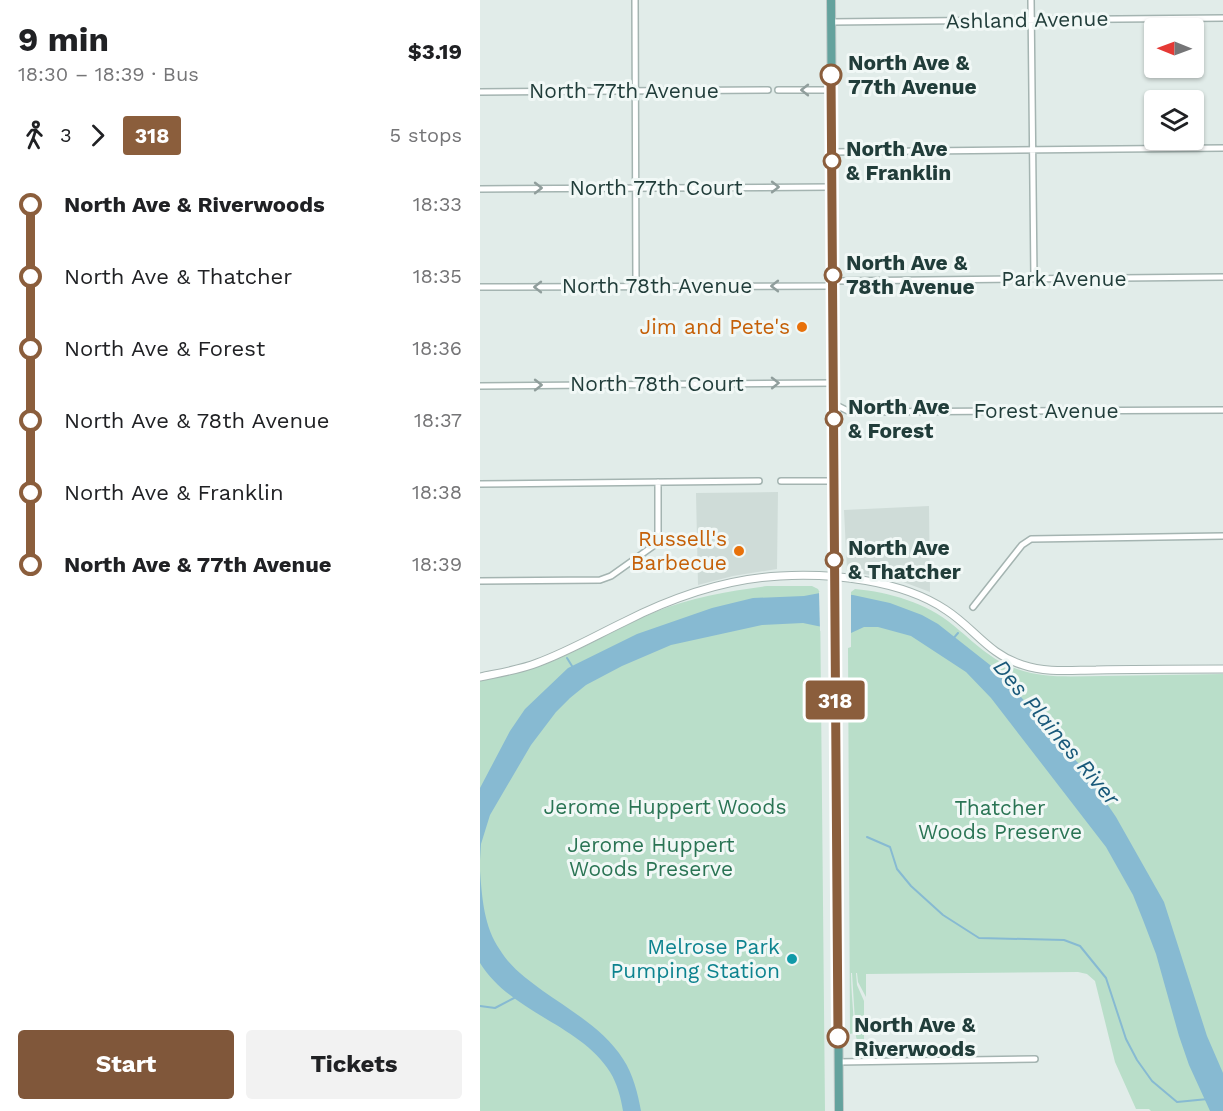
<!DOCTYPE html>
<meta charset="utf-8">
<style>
:root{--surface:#fff;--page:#f2f2f2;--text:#202124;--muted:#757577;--accent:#80573a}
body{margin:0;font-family:"Work Sans",sans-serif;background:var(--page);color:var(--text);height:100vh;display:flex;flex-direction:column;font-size:22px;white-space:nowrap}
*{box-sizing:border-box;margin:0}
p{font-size:20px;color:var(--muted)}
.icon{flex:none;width:33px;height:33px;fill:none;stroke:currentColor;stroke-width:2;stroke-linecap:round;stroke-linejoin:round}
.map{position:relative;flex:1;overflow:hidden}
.details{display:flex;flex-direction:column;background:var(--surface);width:480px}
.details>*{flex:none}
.badge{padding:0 12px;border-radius:4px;font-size:21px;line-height:39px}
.needle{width:39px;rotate:271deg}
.controls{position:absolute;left:664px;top:18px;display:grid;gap:12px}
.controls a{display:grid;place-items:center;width:60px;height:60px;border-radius:6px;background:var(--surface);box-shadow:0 2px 4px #0004;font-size:30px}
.map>.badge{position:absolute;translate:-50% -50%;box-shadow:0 0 0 3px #fff}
.legs{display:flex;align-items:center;gap:9px;height:66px;padding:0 18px;font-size:20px}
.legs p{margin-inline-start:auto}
.head{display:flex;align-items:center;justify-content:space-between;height:102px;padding:0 18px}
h1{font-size:33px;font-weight:700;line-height:45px}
.cta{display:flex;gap:12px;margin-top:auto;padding:12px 18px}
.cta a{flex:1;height:69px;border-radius:6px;background:var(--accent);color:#fff;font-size:24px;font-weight:700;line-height:69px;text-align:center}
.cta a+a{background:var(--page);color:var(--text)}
ul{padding:0 18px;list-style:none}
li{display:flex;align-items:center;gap:21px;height:72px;font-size:22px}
li i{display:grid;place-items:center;width:9px;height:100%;margin:0 8px;background:currentColor}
li i::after{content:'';width:15px;height:15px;margin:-8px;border:4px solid;border-radius:50%;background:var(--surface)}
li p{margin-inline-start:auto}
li:first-child i{background:linear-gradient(#0000 50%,currentColor 0)}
li:last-child i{background:linear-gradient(currentColor 50%,#0000 0)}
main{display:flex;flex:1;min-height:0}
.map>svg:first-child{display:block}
.built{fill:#cfdcd8}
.green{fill:#b9dec9}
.water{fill:#87bad2}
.pier{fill:#e1ece9}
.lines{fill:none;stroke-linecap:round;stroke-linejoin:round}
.stream{stroke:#87bad2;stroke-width:2}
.minor-casing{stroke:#a4b4b1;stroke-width:8}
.tertiary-casing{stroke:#a4b4b1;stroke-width:9}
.primary-casing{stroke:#c1c9c8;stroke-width:10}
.minor{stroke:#fff;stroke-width:5}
.tertiary{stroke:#fff;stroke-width:7}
.primary{stroke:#64a29d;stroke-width:8}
.oneway{stroke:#909e9c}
.line-1-casing{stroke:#fff;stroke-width:14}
.line-1{stroke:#8b5e3c;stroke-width:9}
.stop-1-dot{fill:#fff;stroke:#8b5e3c;stroke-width:3}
.food-dot{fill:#e8710a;stroke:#f1f8f6;stroke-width:2}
.culture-dot{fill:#0f9aa8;stroke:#f1f8f6;stroke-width:2}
.labels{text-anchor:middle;stroke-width:6;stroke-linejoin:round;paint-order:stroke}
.street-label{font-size:21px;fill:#213d3a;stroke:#f1f8f6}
.stop-label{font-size:21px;font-weight:bold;fill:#213d3a;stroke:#f1f8f6;text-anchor:start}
.food-label{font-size:21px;fill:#c56008;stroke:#f1f8f6;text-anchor:end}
.park-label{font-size:21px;fill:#2a7454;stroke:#f1f8f6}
.culture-label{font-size:21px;fill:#0d838f;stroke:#f1f8f6;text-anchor:end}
.water-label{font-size:22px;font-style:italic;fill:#19597a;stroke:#f1f8f6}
</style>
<main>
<section class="details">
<div class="head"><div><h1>9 min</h1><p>18:30 – 18:39 · Bus</p></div><b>$3.19</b></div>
<div class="legs"><svg class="icon" aria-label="walk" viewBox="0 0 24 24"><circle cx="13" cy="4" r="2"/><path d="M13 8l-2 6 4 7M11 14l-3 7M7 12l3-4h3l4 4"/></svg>3<svg class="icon" aria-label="forward" viewBox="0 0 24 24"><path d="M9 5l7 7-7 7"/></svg><b class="badge" style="background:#8b5e3c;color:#fff">318</b><p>5 stops</p></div>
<ul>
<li><i style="color:#8b5e3c"></i><b>North Ave &amp; Riverwoods</b><p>18:33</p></li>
<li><i style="color:#8b5e3c"></i><span>North Ave &amp; Thatcher</span><p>18:35</p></li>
<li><i style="color:#8b5e3c"></i><span>North Ave &amp; Forest</span><p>18:36</p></li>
<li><i style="color:#8b5e3c"></i><span>North Ave &amp; 78th Avenue</span><p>18:37</p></li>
<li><i style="color:#8b5e3c"></i><span>North Ave &amp; Franklin</span><p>18:38</p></li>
<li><i style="color:#8b5e3c"></i><b>North Ave &amp; 77th Avenue</b><p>18:39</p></li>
</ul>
<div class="cta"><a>Start</a><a>Tickets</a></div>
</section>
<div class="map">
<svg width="743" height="1111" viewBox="0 0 743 1111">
<rect width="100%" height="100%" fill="#e1ece9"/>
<!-- built -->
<path class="built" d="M298,492L297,569L253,576L218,585L216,493Z
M449,506L450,592L418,580L367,571L364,510Z"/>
<!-- green -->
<path class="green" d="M287,586H332L338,589L340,593L345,1111H0V681C26,676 51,670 75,660C109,646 141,626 175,612C211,597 249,591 287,586Z
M375,589C409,592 447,603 473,625C494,642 510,660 537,669C564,679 595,676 623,676C663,675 703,675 743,674V1111H671L669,1109H656L635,1062L615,981L607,974L598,972L386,974V997L378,982L377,973H376L377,985L384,1001V1053H382L376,1037L372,973H371C371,993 374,1013 374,1033L370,1034L368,648L371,647V592Z"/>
<!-- water -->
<path class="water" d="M340,593L373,595L410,603L442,615L458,624L524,676L577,741L602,767L636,817L684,902L727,1036L743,1073V1111H730L709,1065L699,1036L676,954L663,920L653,895L626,847L511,698L486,672L431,636L398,627H384L371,633L323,623L282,625L191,645L142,666L106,685L90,698L76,712L51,745L10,815L1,844L0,860V788L30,731L45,709L88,668L157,634L232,608L273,598L324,596Z
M0,871C2,898 4,927 20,950C31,968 47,979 63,991C90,1010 125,1030 143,1059C153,1074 158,1094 161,1111H143C141,1098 137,1083 130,1072C100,1024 32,1014 0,963Z"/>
<!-- pier -->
<path class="pier" d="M339,592H371V636L340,631Z"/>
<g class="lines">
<!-- stream -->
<path class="stream" d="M472,640L478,633
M87,658L92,666
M387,837L410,847L417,869L431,886L463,915L499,938L584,940L600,946L626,978L646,1039L657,1060L672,1081L697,1102L728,1099
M0,1006L15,1008L36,997"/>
<defs>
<path id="minor" d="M155,0L156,287
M551,0L554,279
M351,22L743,18
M298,90H352
M0,92L288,90
M352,152L743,148
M0,189L352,187
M353,281L743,277
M0,287L353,286
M0,386L354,383
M354,404L370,412L743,410
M301,481H354
M0,484L279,481
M0,581L120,580L131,576L176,544L178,535V482
M493,607L542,545L551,539L743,536
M358,1062L555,1059"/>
<path id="tertiary" d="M0,677C19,673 39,670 57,663C87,652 115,636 144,622C193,597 244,579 300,576C352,573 422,580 466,610C494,628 509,655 543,665C566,673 592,670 616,670C658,669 701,669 743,669"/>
<path id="primary" d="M351,0L359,1111"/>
</defs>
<!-- minor casing -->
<use href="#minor" class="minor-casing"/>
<!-- tertiary casing -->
<use href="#tertiary" class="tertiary-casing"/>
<!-- primary casing -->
<use href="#primary" class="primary-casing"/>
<!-- minor -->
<use href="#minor" class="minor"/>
<!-- tertiary -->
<use href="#tertiary" class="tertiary"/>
<!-- primary -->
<use href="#primary" class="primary"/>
</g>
<!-- one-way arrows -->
<defs><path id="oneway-chevron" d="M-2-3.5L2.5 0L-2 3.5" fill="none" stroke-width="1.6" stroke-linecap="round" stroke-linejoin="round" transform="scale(1.5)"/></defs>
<g class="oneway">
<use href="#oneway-chevron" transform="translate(325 90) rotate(180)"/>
<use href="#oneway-chevron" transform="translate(295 187)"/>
<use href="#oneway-chevron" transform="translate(58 188)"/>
<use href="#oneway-chevron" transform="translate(295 286) rotate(180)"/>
<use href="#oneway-chevron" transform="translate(58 287) rotate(180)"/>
<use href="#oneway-chevron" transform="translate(295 383) rotate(-1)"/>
<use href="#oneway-chevron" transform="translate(58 385)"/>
</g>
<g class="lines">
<defs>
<path id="line-1" d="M351,75L358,1037"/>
</defs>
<!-- line-1 casing -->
<use href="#line-1" class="line-1-casing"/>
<!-- line-1 -->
<use href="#line-1" class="line-1"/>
</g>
<!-- markers -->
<g class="stop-1-dot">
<circle cx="351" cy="75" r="10"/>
<circle cx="352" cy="161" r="8"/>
<circle cx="353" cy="275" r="8"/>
<circle cx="354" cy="419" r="8"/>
<circle cx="354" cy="560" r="8"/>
<circle cx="358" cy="1037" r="10"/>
</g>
<g class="food-dot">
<circle cx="322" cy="327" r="6"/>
<circle cx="259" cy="551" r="6"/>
</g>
<circle class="culture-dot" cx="312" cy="959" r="6"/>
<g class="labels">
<!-- street labels -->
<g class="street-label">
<text transform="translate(547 20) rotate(-1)" y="7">Ashland Avenue</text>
<text x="144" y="98">North 77th Avenue</text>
<text x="176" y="195">North 77th Court</text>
<text x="584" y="286">Park Avenue</text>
<text x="177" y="293">North 78th Avenue</text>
<text x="177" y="391">North 78th Court</text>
<text x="566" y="418">Forest Avenue</text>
</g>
<!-- stop labels -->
<g class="stop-label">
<text x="368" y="70">North Ave &amp;<tspan x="368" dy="24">77th Avenue</tspan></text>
<text x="366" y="156">North Ave<tspan x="366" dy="24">&amp; Franklin</tspan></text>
<text x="366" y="270">North Ave &amp;<tspan x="366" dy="24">78th Avenue</tspan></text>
<text x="368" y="414">North Ave<tspan x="368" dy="24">&amp; Forest</tspan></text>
<text x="368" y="555">North Ave<tspan x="368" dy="24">&amp; Thatcher</tspan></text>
<text x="374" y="1032">North Ave &amp;<tspan x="374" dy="24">Riverwoods</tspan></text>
</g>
<!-- food labels -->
<g class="food-label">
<text x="310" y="334">Jim and Pete's</text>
<text x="247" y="546">Russell's<tspan x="247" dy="24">Barbecue</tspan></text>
</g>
<!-- park labels -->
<g class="park-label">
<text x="185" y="814">Jerome Huppert Woods</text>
<text x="520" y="815">Thatcher<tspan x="520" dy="24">Woods Preserve</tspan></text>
<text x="171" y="852">Jerome Huppert<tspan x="171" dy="24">Woods Preserve</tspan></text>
</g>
<!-- culture labels -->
<g class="culture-label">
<text x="300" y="954">Melrose Park<tspan x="300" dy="24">Pumping Station</tspan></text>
</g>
<!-- water labels -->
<g class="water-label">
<text transform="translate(577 732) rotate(50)" y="8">Des Plaines River</text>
</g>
</g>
</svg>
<div class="controls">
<a><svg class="needle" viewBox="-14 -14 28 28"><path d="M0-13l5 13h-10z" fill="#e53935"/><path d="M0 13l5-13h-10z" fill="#757577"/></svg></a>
<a><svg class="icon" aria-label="layers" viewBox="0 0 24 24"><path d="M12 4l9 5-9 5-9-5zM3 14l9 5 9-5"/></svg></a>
</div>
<b class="badge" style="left:355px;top:700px;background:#8b5e3c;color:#fff">318</b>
</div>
</main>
